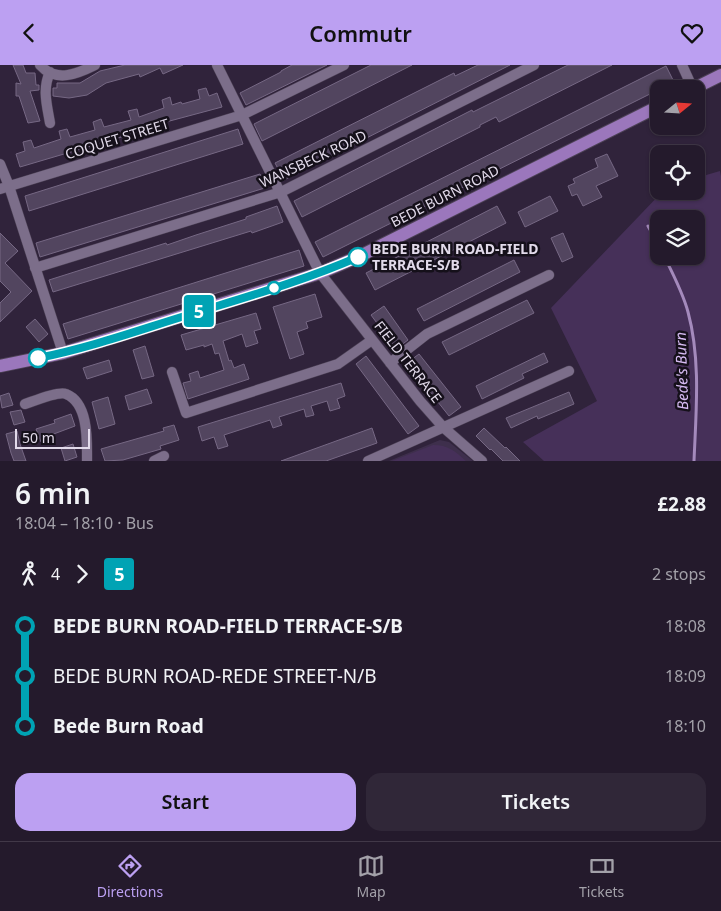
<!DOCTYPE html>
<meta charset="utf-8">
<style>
:root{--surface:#241a2c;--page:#302738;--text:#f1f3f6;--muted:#a3a1a9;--line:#413848;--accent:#bca0f2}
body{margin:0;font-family:"Noto Sans",sans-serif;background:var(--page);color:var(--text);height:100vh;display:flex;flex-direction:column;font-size:19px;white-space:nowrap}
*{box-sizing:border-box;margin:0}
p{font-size:16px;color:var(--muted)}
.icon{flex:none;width:28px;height:28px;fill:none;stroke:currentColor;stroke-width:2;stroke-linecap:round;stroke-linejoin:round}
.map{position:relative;height:396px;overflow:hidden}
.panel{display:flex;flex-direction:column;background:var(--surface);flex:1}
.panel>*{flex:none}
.badge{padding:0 10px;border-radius:4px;font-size:18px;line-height:32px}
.needle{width:32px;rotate:72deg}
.tools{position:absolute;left:650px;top:15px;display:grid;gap:10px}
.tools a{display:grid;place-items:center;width:55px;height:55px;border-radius:10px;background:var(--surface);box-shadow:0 1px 4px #0004,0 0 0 1px var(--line);font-size:25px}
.scale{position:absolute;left:15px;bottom:12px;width:75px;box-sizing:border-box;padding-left:5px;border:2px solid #e2daea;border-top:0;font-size:14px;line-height:18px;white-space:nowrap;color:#e2daea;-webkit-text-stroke:4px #15101a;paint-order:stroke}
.map>.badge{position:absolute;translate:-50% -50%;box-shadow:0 0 0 2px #fff}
.legs{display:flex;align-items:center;gap:8px;height:55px;padding:0 15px;font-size:16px}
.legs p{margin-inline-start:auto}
.summary{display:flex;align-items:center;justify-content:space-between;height:85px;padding:0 15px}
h1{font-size:28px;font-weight:600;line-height:38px}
.primary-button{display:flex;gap:10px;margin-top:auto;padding:10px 15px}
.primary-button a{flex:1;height:58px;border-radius:15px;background:var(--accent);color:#111;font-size:20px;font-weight:600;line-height:58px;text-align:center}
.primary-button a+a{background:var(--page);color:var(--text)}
ul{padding:0 15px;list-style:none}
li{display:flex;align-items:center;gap:18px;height:50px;font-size:19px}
li i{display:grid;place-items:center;width:8px;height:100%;margin:0 6px;background:currentColor}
li i::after{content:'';width:12px;height:12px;margin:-6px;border:4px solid;border-radius:50%;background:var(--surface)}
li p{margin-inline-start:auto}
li:first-child i{background:linear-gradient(#0000 50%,currentColor 0)}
li:last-child i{background:linear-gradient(currentColor 50%,#0000 0)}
header{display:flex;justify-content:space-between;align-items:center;height:65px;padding:0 15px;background:var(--accent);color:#111;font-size:22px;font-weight:600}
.tab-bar{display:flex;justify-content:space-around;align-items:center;height:70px;border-top:1px solid var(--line);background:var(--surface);font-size:14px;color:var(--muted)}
.tab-bar a{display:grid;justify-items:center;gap:2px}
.tab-bar .on{color:var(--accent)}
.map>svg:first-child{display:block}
.built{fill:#3e2f4c}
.green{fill:#463059;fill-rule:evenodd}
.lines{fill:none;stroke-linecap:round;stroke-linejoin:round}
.stream{stroke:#a48abc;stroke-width:3}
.building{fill:#52455f;stroke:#766884}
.minor-casing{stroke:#4d4256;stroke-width:11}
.major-casing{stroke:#4d4256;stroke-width:14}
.minor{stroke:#7c6e8a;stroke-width:10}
.major{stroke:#9b77bc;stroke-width:12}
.line-1-casing{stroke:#fff;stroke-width:11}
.line-1{stroke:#00a3b4;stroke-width:8}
.stop-1-dot{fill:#fff;stroke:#00a3b4;stroke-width:2.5}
.labels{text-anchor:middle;stroke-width:5;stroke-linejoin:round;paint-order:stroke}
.street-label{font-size:14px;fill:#e2daea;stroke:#15101a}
.stop-label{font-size:14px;font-weight:bold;fill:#e2daea;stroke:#15101a;text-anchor:start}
.water-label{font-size:15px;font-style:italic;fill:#d6bbf2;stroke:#15101a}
</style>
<header><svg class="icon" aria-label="back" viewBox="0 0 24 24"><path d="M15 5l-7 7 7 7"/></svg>Commutr<svg class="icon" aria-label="heart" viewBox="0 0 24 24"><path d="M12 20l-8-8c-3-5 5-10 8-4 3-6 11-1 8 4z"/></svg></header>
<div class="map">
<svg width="721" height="396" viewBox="0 0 721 396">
<rect width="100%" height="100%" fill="#30233b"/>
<!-- built -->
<path class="built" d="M440,375L449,377L473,396H389Z"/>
<!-- green -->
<path class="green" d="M720,106L721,111V396H544L523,377L597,336L551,243L663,126H696V113ZM659,154H696V191H659Z
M433,380C448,380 455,386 466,396H392Z"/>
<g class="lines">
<!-- stream -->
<path class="stream" d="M648,161L659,181
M664,191C673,209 683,228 688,247C701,295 696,347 694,396"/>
</g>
<!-- building -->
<path class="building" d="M13,0H23L26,8H35L36,20H39V25L30,26L40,56L28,58L19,31H16V18L21,19Z
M125,0H183L163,9L160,3L140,12L139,9L106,18L87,30L69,33L53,31V23H57V18H80L100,6Z
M292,0H327L246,40L240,28L281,7V6Z
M371,0H412L262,76L254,59Z
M478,0H510L284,115L275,98L454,8L455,11Z
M568,0H612L499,57L496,52L480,60V62L302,152L294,136L472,45L473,47Z
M666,1L674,17L323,192L315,177Z
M206,23L209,31L217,28L222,42L151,61L152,63L20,102L16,89L25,86L23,77L31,75L34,83L61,74L59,66L67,64L70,72L95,65L93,57L101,54L104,62L131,55L128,46L137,44L139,52L164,43L162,35L170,32L172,40L181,37L182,39L200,34L198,25Z
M238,64L243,79L29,146L25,131Z
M607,89L618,111L596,121L602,132L583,141L577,129L572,131L568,121L575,118L573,114L598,102L595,94Z
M260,109L268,122L40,192L36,178Z
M550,131L558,146L525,162L518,147Z
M277,141L283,157L252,168L251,166L53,227L49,215L166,178L167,180L196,170L246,154V152Z
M497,141L506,158L375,225L366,208Z
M0,168L18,186L5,198L32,226L0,257V238L11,227L0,216Z
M563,168L573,192L562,197L551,173Z
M299,185L304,201L68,274L63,259Z
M514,195L520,207L424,256L417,244Z
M315,229L322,252L306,257L308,263L297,267L304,289L290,294L273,242Z
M527,235L534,248L449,290L442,277Z
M384,241L408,275L396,284L371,250Z
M256,248L261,264L254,266L258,278L246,282L242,269L223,276L229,296L231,295L234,303L244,299L249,314L188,334L183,318L191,316L189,309L198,306L200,313L224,305L219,288L215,289L212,279L204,282V280L186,285L181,270Z
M35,254L48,269L39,277L26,262Z
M145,281L154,311L142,314L133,285Z
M544,288L548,297L522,309L524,313L482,334L476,321Z
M419,289L461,342L449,351L407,298Z
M366,291L419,361L408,369L356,299Z
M109,295L112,306L87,314L83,303Z
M341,318L345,331L337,334L340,343L330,346L327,336L311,341L314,350L306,352L304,344L279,352L282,360L273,363L270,355L224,370L228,381L218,384L214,372L202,376L198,362Z
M147,324L152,338L129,345L125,331Z
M569,327L574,339L538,354L537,351L511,363L506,353Z
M9,328L13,340L2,343L0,331Z
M108,332L115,359L99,364L92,337Z
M21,345L25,357L14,360L10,347Z
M71,349L75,361L51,370L52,373L41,377L36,364L55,358L54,355Z
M174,360L179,375L160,381L161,384L123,395L105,396L101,384L164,366L163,363Z
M372,363L377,378L326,396H281Z
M484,363L505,383L506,382L520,396H503L491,384L490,385L476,371Z
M17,366L20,379L26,396H14L11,388L6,369Z
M73,379L77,392L65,396L61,383Z"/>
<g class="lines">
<defs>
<path id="minor" d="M40,0C56,18 77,9 95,0
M217,0L320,208L420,336L443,362L482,396
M682,0L693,24
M50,7C42,24 47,40 50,58
M0,99L9,121L63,288
M0,124L242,50L344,0
M35,203L281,127L534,0
M390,298L427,269L549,210
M172,307L186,348L338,299L372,275
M25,339C34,336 59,326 66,329C89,338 87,377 87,396
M154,396L164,391
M368,396L569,306"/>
<path id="major" d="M693,24L721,10
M0,301L63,288L320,208L360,191L659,41"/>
</defs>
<!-- minor casing -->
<use href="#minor" class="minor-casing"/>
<!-- major casing -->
<use href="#major" class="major-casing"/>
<!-- minor -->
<use href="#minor" class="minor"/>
<!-- major -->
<use href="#major" class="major"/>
</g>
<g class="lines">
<defs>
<path id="line-1" d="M38,293C89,283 139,265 188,250C246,232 303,216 358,192"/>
</defs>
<!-- line-1 casing -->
<use href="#line-1" class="line-1-casing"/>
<!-- line-1 -->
<use href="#line-1" class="line-1"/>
</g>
<!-- markers -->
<g class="stop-1-dot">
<circle cx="358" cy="192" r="9"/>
<circle cx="274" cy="223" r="6"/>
<circle cx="38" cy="293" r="9"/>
</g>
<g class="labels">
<!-- street labels -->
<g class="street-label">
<text transform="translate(117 74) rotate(-17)" y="5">COQUET STREET</text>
<text transform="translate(313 94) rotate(-25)" y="5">WANSBECK ROAD</text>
<text transform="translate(445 131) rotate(-27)" y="5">BEDE BURN ROAD</text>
<text transform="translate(408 297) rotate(52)" y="5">FIELD TERRACE</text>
</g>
<!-- stop labels -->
<g class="stop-label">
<text x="372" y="189">BEDE BURN ROAD-FIELD<tspan x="372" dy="16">TERRACE-S/B</tspan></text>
</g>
<!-- water labels -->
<g class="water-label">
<text transform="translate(682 306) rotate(-92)" y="5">Bede's Burn</text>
</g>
</g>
</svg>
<div class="tools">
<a><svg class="needle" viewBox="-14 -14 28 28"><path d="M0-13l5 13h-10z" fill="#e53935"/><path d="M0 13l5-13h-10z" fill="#a3a1a9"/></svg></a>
<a><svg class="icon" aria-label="locate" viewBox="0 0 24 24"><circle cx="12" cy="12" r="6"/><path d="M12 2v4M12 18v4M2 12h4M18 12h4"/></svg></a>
<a><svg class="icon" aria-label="layers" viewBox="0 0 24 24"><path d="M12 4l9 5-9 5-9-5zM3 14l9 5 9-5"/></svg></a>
</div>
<div class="scale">50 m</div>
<b class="badge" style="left:199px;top:246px;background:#00a3b4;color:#fff">5</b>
</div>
<section class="panel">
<div class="summary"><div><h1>6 min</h1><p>18:04 – 18:10 · Bus</p></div><b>£2.88</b></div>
<div class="legs"><svg class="icon" aria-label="walk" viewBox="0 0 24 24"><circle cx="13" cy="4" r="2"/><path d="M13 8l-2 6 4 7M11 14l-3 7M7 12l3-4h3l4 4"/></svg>4<svg class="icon" aria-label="forward" viewBox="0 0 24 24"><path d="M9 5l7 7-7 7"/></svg><b class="badge" style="background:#00a3b4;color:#fff">5</b><p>2 stops</p></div>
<ul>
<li><i style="color:#00a3b4"></i><b>BEDE BURN ROAD-FIELD TERRACE-S/B</b><p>18:08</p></li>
<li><i style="color:#00a3b4"></i><span>BEDE BURN ROAD-REDE STREET-N/B</span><p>18:09</p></li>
<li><i style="color:#00a3b4"></i><b>Bede Burn Road</b><p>18:10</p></li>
</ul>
<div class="primary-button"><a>Start</a><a>Tickets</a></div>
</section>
<nav class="tab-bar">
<a class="on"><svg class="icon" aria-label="directions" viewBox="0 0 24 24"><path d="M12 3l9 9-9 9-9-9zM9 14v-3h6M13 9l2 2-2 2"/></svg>Directions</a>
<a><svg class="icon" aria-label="map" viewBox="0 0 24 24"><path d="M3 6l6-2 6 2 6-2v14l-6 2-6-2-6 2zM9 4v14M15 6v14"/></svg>Map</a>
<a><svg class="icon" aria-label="tickets" viewBox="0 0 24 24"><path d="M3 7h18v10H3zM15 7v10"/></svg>Tickets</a>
</nav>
